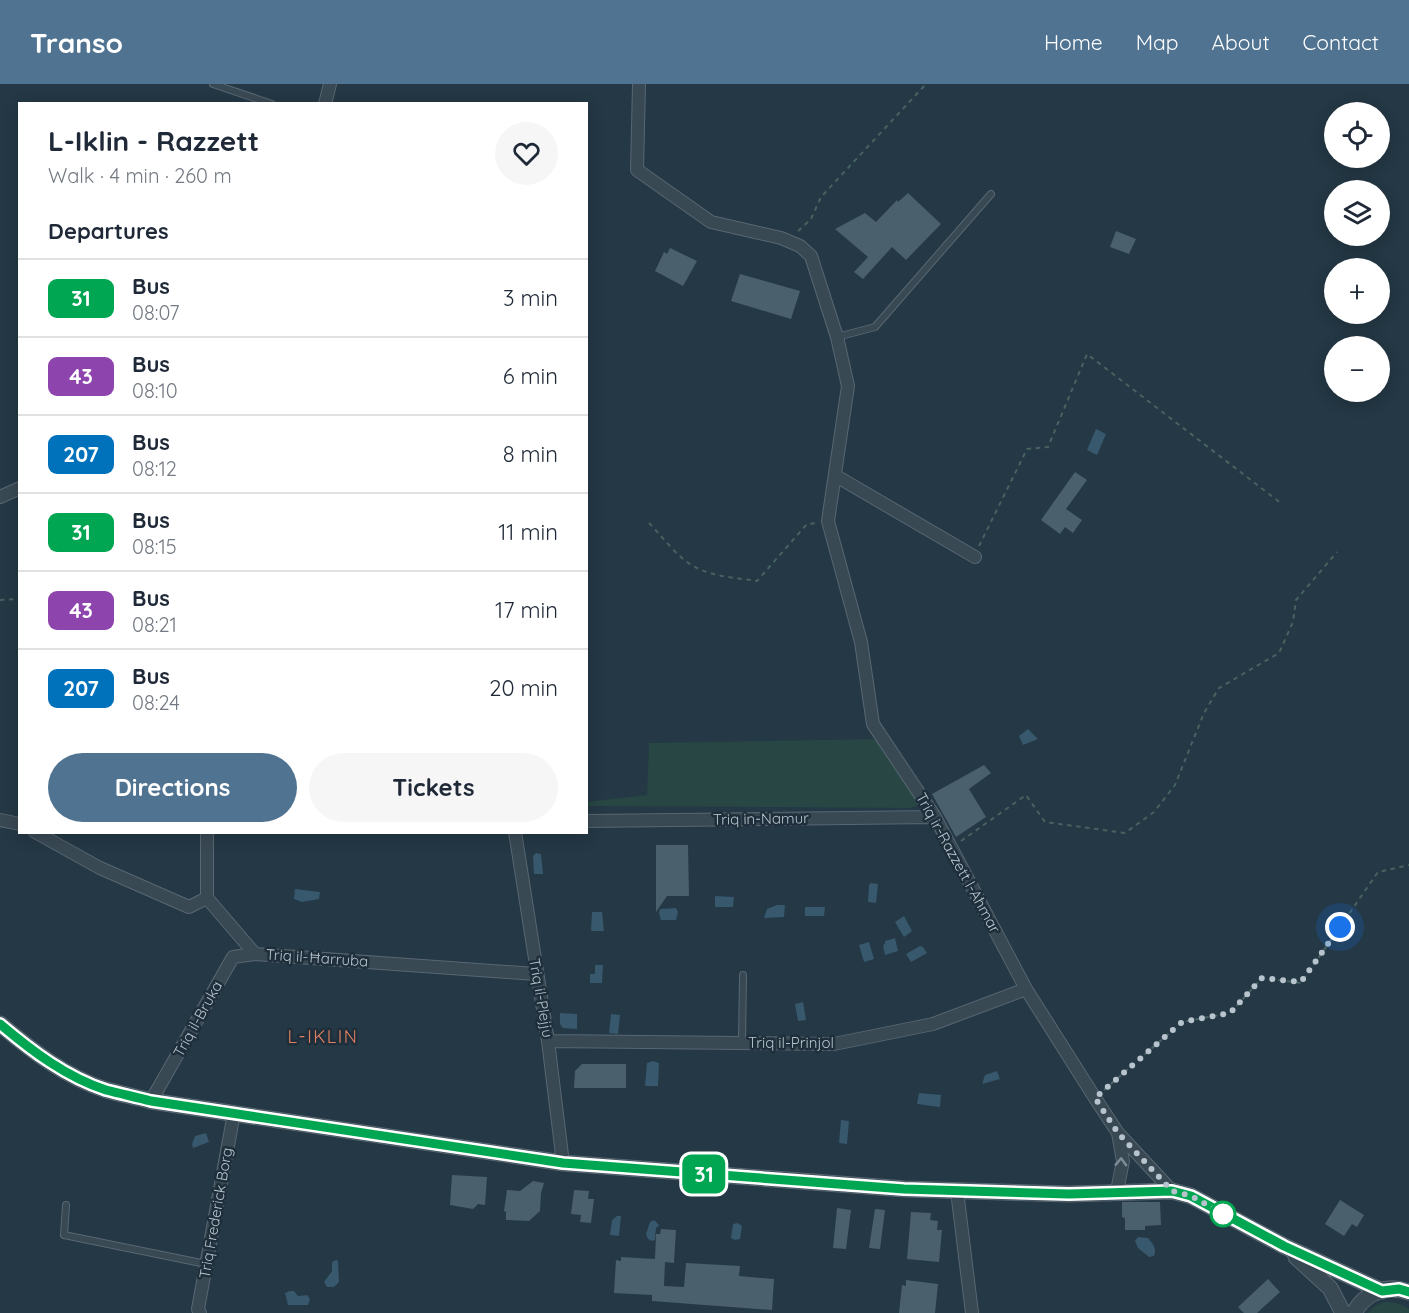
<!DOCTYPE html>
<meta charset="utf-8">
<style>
:root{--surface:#fff;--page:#f6f6f7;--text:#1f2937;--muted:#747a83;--line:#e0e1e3;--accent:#4f7391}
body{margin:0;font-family:Quicksand,sans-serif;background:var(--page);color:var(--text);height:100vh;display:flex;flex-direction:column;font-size:22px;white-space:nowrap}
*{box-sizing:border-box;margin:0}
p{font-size:20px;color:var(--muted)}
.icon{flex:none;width:33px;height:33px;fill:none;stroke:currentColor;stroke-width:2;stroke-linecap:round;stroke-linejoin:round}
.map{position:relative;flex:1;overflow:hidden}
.drawer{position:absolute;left:18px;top:18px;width:570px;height:732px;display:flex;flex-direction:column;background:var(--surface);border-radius:0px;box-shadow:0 3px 15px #0003}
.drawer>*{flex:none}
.badge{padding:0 12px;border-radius:9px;font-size:21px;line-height:39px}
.tools{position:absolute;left:1324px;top:18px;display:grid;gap:12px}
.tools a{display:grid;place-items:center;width:66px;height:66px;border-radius:50%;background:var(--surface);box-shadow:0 3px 15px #0003;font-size:30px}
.you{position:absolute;width:30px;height:30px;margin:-15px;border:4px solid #fff;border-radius:50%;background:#1a73e8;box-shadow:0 0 0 9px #1a73e833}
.map>.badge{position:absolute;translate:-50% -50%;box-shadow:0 0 0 3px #fff}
h2{padding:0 30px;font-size:22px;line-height:54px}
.round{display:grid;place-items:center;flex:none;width:63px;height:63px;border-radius:32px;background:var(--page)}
.overview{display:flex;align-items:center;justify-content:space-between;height:102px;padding:0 30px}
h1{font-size:28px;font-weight:800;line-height:45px}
.primary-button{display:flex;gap:12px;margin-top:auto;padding:12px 30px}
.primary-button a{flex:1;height:69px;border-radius:36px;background:var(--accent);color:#fff;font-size:24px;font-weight:800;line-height:69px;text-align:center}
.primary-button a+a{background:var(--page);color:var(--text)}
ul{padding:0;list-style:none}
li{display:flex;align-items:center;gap:18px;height:78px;padding:0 30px;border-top:2px solid var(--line)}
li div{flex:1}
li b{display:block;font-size:22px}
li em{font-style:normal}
li .badge{min-width:66px;font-weight:700;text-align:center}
header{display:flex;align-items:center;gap:36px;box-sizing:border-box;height:84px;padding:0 30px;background:var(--accent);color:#fff}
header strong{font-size:28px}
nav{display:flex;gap:33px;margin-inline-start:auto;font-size:21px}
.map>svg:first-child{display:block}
.green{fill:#274644}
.water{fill:#37586d}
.building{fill:#4b606d}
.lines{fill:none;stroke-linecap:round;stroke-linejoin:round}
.service-casing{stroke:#586772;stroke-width:8}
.minor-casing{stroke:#586772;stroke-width:14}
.tertiary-casing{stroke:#586772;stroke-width:17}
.path{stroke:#476361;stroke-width:2;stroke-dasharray:4.5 4.5;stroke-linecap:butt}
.service{stroke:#394954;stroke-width:6}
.minor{stroke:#394954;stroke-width:12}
.tertiary{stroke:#394954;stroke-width:15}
.oneway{stroke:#7e8d97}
.line-casing{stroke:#fff;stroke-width:14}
.line{stroke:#00a651;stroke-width:9}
.walk{stroke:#b7c4ce;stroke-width:6;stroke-dasharray:0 10.8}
.stop-dot{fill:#fff;stroke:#00a651;stroke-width:3}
.labels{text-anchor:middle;stroke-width:5;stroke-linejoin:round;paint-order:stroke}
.street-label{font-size:15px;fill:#b7c4ce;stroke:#1e2e3a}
.quarter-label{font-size:18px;letter-spacing:1.5px;fill:#e08060;stroke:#1e2e3a}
</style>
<header>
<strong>Transo</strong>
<nav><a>Home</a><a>Map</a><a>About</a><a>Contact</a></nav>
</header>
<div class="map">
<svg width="1409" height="1229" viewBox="0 0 1409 1229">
<rect width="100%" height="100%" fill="#243845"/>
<!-- green -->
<path class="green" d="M878,655L879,661L923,720L910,724L587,722L586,718L647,711L649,659Z
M1384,1218C1394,1218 1401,1219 1409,1225V1229H1367L1375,1222Z"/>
<!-- water -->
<path class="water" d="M1096,345L1106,350L1097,371L1087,366Z
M1028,645L1038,655L1023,661L1019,652Z
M536,769L541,770L543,790H534L533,772Z
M871,799L878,800L876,819L868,818L869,801Z
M295,805L320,808L319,815L302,818L294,815Z
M715,812L734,813L733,823H715Z
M777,821H785L784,833L764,834L767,825Z
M805,823H825L824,832H805Z
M676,824L678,828L676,836H661L659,829L660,825Z
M592,828H602L604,847H591Z
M904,832L912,847L904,853L895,838Z
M895,854L898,867L885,871L883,861L885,860V857Z
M869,858L874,875L864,878L859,861Z
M920,862L923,863L927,869L911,878L906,870Z
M595,881H603L602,899H590V890H595Z
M803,918L806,936L798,937L795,920Z
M560,929L577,930V945L563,944L560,940Z
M611,930L620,931L618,950L609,949Z
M653,977L659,979L658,1002H645L647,979Z
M997,987L1000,995L982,1000L985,991Z
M919,1009L941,1011L940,1023L917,1020Z
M841,1036L849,1037L847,1060L839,1059Z
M206,1049L209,1058L193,1064L192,1060L195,1052Z
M617,1132H621L619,1152L610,1151L612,1136Z
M654,1136L659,1141L656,1144L655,1156L652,1157L648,1155L646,1150L650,1138Z
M738,1139L742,1142L740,1155L735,1156L731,1154L733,1140Z
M1138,1153L1148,1154C1153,1160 1157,1164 1154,1172L1149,1173L1138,1164L1135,1157Z
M336,1176L338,1177L339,1198L334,1203H327L324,1198L332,1187V1178Z
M290,1207H294L298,1212L307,1211L310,1215L308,1221H288L285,1209Z"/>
<!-- building -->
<path class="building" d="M908,109L941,140L906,176L892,163L863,195L854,188L868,173L835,145L865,129L876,138L897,116L898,118Z
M1116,147L1136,155L1129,170L1110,163Z
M670,164L697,177L683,202L655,187L664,168L667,170Z
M740,190L800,207L791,235L731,217Z
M1075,388L1087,396L1066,425L1082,436L1073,449L1065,443L1060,450L1041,436Z
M984,681L991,689L969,705L986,733L956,753L932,710Z
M656,761H688L689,812H667L656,828Z
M582,980H626V1004H574L575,987Z
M452,1091L487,1093L485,1121L478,1120L473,1125L450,1121Z
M533,1097L544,1099L541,1109L540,1127L529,1137L506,1136V1128L504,1127L507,1106L520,1107Z
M574,1106L589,1107L588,1115H594L591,1139L580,1138L581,1131L571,1130Z
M1340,1116L1364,1131L1357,1143L1352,1140L1344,1152L1325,1140Z
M1122,1118H1160L1161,1141L1145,1142V1146H1125V1134L1122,1133Z
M837,1124L851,1126L846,1165L833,1164Z
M875,1125L885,1126L880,1165L869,1164Z
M911,1128L931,1129L930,1136L938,1137L937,1146H942L939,1178L907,1175Z
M661,1145L676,1146L674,1179L665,1178L664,1202L684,1203L686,1179L740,1182L739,1192L774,1195L772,1226L652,1217V1211L614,1209L616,1176L621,1177V1173L655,1175L656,1150H660Z
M1268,1195L1280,1208L1257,1229H1244L1238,1223Z
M906,1196L938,1200L935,1229H899L902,1201L906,1202Z"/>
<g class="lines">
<defs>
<path id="service" d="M213,0L272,20
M837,253L875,243L991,110
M742,959L743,891
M66,1121L64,1151L206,1180"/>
<path id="minor" d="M639,0L637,86L711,138L781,154L800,162L811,172L837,253L848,302L828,437L861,558L873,640L935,733L1026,905L1095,1014L1118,1049L1172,1107
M325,20L330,0
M836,392L975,473
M0,413L20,404
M0,736L20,740
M586,737L935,733
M35,748L100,784L189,823L207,814L255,870
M515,748L548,957L563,1079
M207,814V748
M548,957L834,960L933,940L1026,905
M151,1017L233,873L255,870L536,890
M957,1107L972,1229
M1117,1107L1123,1077L1118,1049
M200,1229L198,1225L234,1029"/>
<path id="tertiary" d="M0,940C32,967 66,993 106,1006C121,1010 136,1013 151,1017L563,1079L905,1105L1069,1110L1172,1107L1191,1112L1284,1162L1382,1207
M1296,1173L1330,1204L1343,1229
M1354,1229C1365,1208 1387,1200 1409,1208"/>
</defs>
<!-- service casing -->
<use href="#service" class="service-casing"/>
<!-- minor casing -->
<use href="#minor" class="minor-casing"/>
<!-- tertiary casing -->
<use href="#tertiary" class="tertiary-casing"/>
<!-- path -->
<path class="path" d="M798,147L811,135L821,113L926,0
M649,439C662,452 680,477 697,484C715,493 738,494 757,497L807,440L817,439
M979,462L1027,365L1048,363L1087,270L1282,420
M0,516L20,515
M961,757L1026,711L1045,738L1125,749L1154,728L1175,701L1204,629L1219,604L1279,569L1293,538L1296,516L1337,468
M1104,1006L1182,938L1230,929L1262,894L1301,899L1378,788L1409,781"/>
<!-- service -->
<use href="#service" class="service"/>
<!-- minor -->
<use href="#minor" class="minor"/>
<!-- tertiary -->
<use href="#tertiary" class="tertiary"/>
</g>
<!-- one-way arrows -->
<defs><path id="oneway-chevron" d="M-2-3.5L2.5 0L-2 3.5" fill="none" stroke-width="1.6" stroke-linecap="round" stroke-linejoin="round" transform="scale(1.5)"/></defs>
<use class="oneway" href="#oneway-chevron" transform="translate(1121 1078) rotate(-88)"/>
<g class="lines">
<defs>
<path id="line" d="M0,940C32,967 66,993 106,1006C121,1010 136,1013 151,1017L563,1079L904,1105L1069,1110L1172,1107L1191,1112L1284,1162L1382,1207L1399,1205L1409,1208"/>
</defs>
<!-- line casing -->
<use href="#line" class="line-casing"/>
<!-- line -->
<use href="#line" class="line"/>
<!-- walk -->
<path class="walk" d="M1223,1130L1228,1132L1191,1112L1172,1107L1118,1049L1095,1014L1182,938L1230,929L1262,894L1301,898L1340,843"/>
</g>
<!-- markers -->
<circle class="stop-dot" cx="1223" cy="1130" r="12"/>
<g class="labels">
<!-- street labels -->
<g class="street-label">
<text transform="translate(761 735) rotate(-1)" y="5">Triq in-Namur</text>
<text transform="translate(958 779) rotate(61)" y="5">Triq ir-Razzett l-Aħmar</text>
<text transform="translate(317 874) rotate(4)" y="5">Triq il-Ħarruba</text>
<text transform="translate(541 914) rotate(80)" y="5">Triq il-Plejju</text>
<text transform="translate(198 935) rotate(-61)" y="5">Triq il-Bruka</text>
<text x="791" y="964">Triq il-Prinjol</text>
<text transform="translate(216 1129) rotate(-80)" y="5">Triq Frederick Borg</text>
</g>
<!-- quarter labels -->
<g class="quarter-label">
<text x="323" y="959">L-IKLIN</text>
</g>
</g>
</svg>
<div class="tools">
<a><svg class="icon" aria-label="locate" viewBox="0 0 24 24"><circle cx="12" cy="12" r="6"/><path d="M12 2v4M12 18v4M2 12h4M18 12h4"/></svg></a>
<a><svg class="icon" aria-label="layers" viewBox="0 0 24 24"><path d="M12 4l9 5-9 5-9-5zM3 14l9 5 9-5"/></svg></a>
<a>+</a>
<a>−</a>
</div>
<div class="you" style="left:1340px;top:843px"></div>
<b class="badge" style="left:704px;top:1090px;background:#00a651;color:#fff">31</b>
<section class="drawer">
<div class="overview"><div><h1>L-Iklin - Razzett</h1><p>Walk · 4 min · 260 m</p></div><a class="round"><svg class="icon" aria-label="heart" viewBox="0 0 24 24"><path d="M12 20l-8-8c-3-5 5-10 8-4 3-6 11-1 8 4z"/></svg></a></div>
<h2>Departures</h2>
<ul>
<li><span class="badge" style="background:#00a651;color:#fff">31</span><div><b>Bus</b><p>08:07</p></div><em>3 min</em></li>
<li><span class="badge" style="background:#8e44ad;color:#fff">43</span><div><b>Bus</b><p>08:10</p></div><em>6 min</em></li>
<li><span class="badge" style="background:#0072bc;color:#fff">207</span><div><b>Bus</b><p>08:12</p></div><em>8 min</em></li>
<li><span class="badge" style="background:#00a651;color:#fff">31</span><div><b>Bus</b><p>08:15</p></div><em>11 min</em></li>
<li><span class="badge" style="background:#8e44ad;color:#fff">43</span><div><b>Bus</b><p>08:21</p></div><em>17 min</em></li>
<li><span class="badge" style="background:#0072bc;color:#fff">207</span><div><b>Bus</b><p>08:24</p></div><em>20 min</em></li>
</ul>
<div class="primary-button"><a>Directions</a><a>Tickets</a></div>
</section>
</div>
